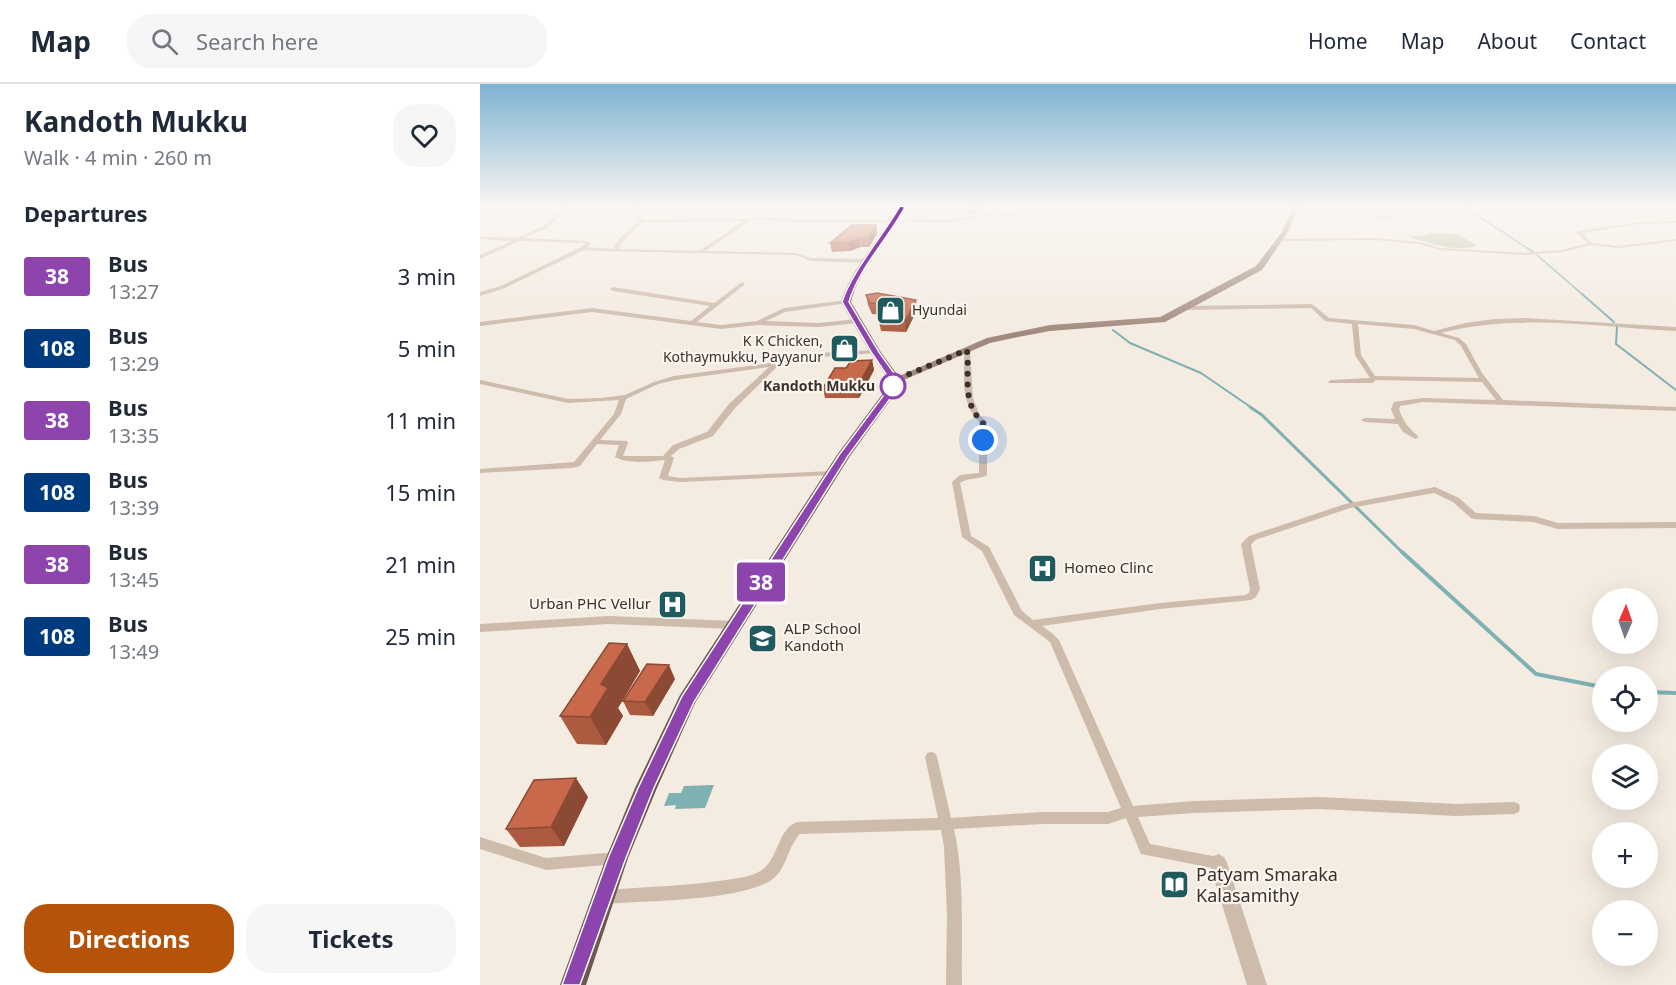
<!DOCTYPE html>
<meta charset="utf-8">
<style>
:root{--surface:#fff;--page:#f6f6f7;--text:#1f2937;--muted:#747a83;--line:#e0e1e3;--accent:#b45309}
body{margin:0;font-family:"Noto Sans",sans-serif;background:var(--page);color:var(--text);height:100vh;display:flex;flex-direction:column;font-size:22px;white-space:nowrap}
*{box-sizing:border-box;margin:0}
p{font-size:20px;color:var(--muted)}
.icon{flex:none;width:33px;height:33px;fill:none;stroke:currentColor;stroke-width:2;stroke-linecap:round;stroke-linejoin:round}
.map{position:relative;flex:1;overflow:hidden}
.drawer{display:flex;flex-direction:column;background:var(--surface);width:480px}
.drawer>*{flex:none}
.badge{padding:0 12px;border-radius:4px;font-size:21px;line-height:39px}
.needle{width:39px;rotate:2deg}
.buttons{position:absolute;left:1112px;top:504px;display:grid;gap:12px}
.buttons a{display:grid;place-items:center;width:66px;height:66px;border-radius:50%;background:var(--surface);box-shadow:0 6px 24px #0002;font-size:30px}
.you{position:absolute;width:30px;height:30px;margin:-15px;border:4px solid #fff;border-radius:50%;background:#1a73e8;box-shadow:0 0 0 9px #1a73e833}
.map>.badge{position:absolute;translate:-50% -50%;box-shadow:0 0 0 3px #fff}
h2{padding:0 24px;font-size:22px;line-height:54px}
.round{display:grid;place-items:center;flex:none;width:63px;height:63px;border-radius:24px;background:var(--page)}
.headline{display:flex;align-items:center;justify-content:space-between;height:102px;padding:0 24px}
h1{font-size:28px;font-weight:700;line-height:45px}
.primary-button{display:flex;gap:12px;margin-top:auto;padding:12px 24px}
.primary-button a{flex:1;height:69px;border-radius:24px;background:var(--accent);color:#fff;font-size:24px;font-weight:700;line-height:69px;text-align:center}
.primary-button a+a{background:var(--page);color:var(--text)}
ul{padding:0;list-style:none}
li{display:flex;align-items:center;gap:18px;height:72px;padding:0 24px}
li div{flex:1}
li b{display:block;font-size:22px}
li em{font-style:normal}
li .badge{min-width:66px;font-weight:700;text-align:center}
header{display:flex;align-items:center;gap:36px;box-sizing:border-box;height:84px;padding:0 30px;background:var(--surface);border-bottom:2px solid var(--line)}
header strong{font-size:28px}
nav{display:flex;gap:33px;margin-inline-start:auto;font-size:21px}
.search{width:420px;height:54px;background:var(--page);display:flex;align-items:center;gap:15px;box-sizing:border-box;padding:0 21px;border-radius:24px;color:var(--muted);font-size:22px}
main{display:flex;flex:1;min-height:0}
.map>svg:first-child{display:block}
.green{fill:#b8c4a0}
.water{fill:#7fb0b2}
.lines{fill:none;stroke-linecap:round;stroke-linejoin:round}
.stream-far3{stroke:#7fb0b2;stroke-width:1.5}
.stream-far2{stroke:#7fb0b2;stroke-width:2}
.stream-far1{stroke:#7fb0b2;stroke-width:3}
.stream{stroke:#7fb0b2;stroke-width:4}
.minor{fill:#cdbbac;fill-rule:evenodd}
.tertiary{fill:#cdbbac;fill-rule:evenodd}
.secondary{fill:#a18a7d;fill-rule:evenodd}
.trunk{fill:#6c584f;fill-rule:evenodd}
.wall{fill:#ac5a40}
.shaded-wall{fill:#8c4a34}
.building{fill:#c8694b;stroke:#8c4a34;stroke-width:1.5}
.line{fill:#8e44ad;stroke:#fff;stroke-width:1.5}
.walk{stroke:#3b302b;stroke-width:6;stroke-dasharray:0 10.8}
.stop-dot{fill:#fff;stroke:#8e44ad;stroke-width:3}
.labels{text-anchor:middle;stroke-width:4.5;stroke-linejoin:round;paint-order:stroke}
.far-poi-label{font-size:14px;fill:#3b302b;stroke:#fbf5ee;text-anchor:start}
.far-stop-label{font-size:14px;font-weight:bold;fill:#3b302b;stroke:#fbf5ee;text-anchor:end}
.poi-label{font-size:15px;fill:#3b302b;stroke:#fbf5ee;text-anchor:start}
.near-poi-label{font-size:18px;fill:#3b302b;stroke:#fbf5ee;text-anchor:start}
</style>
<header>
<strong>Map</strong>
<div class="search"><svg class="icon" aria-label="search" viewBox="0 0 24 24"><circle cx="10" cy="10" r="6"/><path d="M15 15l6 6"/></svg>Search here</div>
<nav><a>Home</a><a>Map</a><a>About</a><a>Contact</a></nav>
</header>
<main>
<section class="drawer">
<div class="headline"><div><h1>Kandoth Mukku</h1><p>Walk · 4 min · 260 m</p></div><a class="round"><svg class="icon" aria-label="heart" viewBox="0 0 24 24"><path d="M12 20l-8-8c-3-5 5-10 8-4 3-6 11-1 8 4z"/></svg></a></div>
<h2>Departures</h2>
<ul>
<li><span class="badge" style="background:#8e44ad;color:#fff">38</span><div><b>Bus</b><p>13:27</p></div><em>3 min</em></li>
<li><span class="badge" style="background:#003b80;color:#fff">108</span><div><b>Bus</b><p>13:29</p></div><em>5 min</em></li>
<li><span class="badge" style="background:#8e44ad;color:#fff">38</span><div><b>Bus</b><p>13:35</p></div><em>11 min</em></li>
<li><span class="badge" style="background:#003b80;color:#fff">108</span><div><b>Bus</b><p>13:39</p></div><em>15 min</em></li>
<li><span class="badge" style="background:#8e44ad;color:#fff">38</span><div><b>Bus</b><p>13:45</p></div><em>21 min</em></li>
<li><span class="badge" style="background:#003b80;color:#fff">108</span><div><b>Bus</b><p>13:49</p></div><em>25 min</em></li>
</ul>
<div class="primary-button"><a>Directions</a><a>Tickets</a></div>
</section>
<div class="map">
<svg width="1196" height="901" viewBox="0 0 1196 901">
<rect width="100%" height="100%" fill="#f4ebe1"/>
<!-- green -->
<path class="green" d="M949,149L978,150L997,162C968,168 956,159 930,154L932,152H944Z"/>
<!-- water -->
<path class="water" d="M234,701L225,724L195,725L196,721L184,722L189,709H201L204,702Z"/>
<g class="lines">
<!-- stream-far3 -->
<path class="stream-far3" d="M985,123L1053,168
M1057,171L1103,211"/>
<!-- stream-far2 -->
<path class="stream-far2" d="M1102,210L1134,238
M1137,243L1136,260L1196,306
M633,246L650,259L721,289L772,324"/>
<!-- stream-far1 -->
<path class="stream-far1" d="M770,323L782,331L924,470"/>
<!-- stream -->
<path class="stream" d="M922,468L1056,590L1122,603
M1167,608L1196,609"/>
<!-- minor -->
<path class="minor" d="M84,123H89L67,144L44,154L107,157L111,159L107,163L133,165L139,155L159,137L154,131L158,123H162L158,131L163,136L268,135L272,133L319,136H469L516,128L543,133L541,134L516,130L469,138L416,137L414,139L319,138L273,135L225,167L316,169L331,174L390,175L393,177L390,179L331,177L316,171L118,167L104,166L25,204L0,212V208L21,202L101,163L106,159L39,157L0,175V171L32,157L0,155V153L37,154L63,142ZM264,137L219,167L138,165L143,157L163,138Z
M814,124H885L946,126L948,127L946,128L889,127L891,131L914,133L912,135L888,133L884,127L816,125Z
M1196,137V139L1159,140L1102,149L1112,159L1138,162L1196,155V157L1138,164L1111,161L1083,168L1044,171L960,166L940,160L895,156L800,157L798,156L800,155L895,154L940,158L960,164L1044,169L1083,166L1108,159L1096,149L1098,147L1159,138Z
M262,198L265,200L264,201L217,238L241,241L277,237L304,224L366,216L369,218L368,219L305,228L286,237L339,239L377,235L380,237L377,239L339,243L278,241L241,245L112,228L0,242V238L112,224L211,237L230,222L133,207L130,205L133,203L234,219Z
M832,220L849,234L934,241L954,247L985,239L1015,235L1045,234L1196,243V247C1115,243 1041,229 961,249L979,254L986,260L1002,289L1023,316L1196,323V327L943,318L920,322L919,325C923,338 929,344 939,353L935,355L923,348L918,340L885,338L881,336L885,334L915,335L911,325L914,318L943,314L1016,316L1002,298L896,296L892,299H849L848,298L851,296L890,294L875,271L872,240L845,237L831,224L705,226L702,224L705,222ZM878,240L934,245L975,256L981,262L999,294L895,292L881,271Z
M487,263L490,265L493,314L499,330L507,338V391C499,396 488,393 480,399L491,452L509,463L542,527L553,536L680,519L765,511L769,509L770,505L761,460L769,452L865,420L955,403L979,414L996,429L1054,432L1078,439L1196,438V444L1078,445L1053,438L994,435L991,434L973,418L954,409L870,424L775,456L771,461L780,505L776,513L771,516L680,525L562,542L573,550L579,556L653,722L714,717L839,713L976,720L1034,718L1039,720L1040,724L1039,728L1034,730L976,732L839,725L714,729L658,733L670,760L738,773L743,774L745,779L743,784L738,785L661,770L646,734L628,740H562L474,745C485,793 481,852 482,901H466L467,829L464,763L461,746L320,750C308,762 307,783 294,794C266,817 163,817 125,820L120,818L118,813L120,808L125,806C165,803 206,802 246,796C258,794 272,793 282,786C299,774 297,746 317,738L458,734L445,673L447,669L451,668L455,669L457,673L471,734L562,728H628L641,724L570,558L534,531L502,467L482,453L472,398L480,391L499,389V338C479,317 485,292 484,265Z
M395,266L397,267V269L339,273L299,281L255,324L233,352L199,365L191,372L194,374L188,392L200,394L352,387H355L356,389L355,391L200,398L183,396L179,394L185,376C170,377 149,381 135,373L139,361L117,360L100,382L92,384L0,389V385L94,378L134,330L139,316L88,319L0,300V296L88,315L121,314L145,311L174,298L194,292L284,280L339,269ZM289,283L249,320L227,348L193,361L183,372H143L148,359L147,357L120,356L141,330L146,315L178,300L195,296Z
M129,532L254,537L258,538L259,541L258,544L254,545L129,540L0,548V540Z
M0,753L66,774L137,768L142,769L144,774L142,779L137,780L66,786L0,765Z"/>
<!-- tertiary -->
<path class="tertiary" d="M738,770L744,773L747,779L787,901H767L729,779L732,773Z"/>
<!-- secondary -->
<path class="secondary" d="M813,123H819L808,148L782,186L685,238L570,247L538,253L510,259L419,298H411L410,296L507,254L570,241L680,233L776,182L802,148Z"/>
<!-- trunk -->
<path class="trunk" d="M418,123H425C409,155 379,184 371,218L400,267L421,296L419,304L370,372L215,619L177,704L148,774L106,901H80L126,774L155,704L200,611L357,371L407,304L409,296L390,268L361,218C371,184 401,155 418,123Z"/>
</g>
<!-- wall -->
<path class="wall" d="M396,141L397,150L389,163H380L370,167L352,168L350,159Z
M386,211L437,226L426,248L401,247L399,237L402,231L392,230L388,221Z
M392,276L394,286L379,314H345L343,304L366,284Z
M147,560L160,587L138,624L143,632L126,661L97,660L80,632Z
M195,595L173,632L150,631L143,617Z
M108,713L84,762L40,763L26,745Z"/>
<!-- shaded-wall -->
<path class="shaded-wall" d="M497,126V129L489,130L488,128Z
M396,141L397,150L389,163L388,154Z
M379,154L380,163L370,167L368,159Z
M436,216L437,226L426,248L425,237Z
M392,276L394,286L379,314L377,304Z
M147,560L160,587L138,624L143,632L126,661L110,633L121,600Z
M189,581L195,595L173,632L165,618Z
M96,694L108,713L84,762L71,743Z"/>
<!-- building -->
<path class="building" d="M490,123H496L497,126L488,128Z
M372,141H396L388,154H379L368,159H350Z
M397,209L436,216L425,237H399L408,221L390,219L386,211Z
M392,276L377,304H343L355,284H366L371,277Z
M129,559L147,560L121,600L128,604L110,633L80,632Z
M167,580L189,581L165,618L143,617Z
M96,694L71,743L26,745L54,696Z"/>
<!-- sky -->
<linearGradient id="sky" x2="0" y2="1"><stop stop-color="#7eb2d2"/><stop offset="0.49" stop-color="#faf6f2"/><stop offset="1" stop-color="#faf6f2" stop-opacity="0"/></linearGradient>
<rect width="1196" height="250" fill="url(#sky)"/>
<!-- line -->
<path class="line" d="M420,122L425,123C408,155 379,184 369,218L399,268L419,296L418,304L368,372L214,618L174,704L146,774L100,901H82L128,774L158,704L202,612L359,371L409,304L410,296L391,268L362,218C371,188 403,152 420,122Z"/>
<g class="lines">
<!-- walk -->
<path class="walk" d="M413,302L415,296L487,266C490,291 481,320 503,338V356"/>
</g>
<!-- icons -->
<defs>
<symbol id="shop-square" viewBox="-11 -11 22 22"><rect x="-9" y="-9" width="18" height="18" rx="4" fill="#1f5a5e" stroke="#fbf5ee"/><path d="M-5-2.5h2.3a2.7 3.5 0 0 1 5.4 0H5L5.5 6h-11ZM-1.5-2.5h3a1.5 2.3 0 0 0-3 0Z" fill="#fff"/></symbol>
<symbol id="hospital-square" viewBox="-11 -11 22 22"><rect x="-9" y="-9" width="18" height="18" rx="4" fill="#1f5a5e" stroke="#fbf5ee"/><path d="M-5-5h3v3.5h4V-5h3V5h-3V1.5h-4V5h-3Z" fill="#fff"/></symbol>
<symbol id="school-square" viewBox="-11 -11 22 22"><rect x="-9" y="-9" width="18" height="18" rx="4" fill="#1f5a5e" stroke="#fbf5ee"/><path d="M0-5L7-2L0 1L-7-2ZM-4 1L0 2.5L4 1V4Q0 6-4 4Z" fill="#fff"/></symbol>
<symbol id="library-square" viewBox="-11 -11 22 22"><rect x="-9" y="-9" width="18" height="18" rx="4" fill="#1f5a5e" stroke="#fbf5ee"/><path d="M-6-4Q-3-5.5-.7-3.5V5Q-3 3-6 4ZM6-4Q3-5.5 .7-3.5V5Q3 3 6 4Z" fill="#fff"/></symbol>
</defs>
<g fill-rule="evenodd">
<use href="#shop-square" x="394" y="210" width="33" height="33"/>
<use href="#shop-square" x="348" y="248" width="33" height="33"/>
<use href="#hospital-square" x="546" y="468" width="33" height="33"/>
<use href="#hospital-square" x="176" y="504" width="33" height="33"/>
<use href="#school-square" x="266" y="538" width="33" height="33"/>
<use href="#library-square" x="678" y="784" width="33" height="33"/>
</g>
<!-- markers -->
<circle class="stop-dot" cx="413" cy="302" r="12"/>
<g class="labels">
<!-- far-poi labels -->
<g class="far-poi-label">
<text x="432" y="231">Hyundai</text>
<text x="343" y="262" text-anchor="end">K K Chicken,<tspan x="343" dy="16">Kothaymukku, Payyanur</tspan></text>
</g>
<!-- far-stop labels -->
<g class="far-stop-label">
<text x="395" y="307">Kandoth Mukku</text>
</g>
<!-- poi labels -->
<g class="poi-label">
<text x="584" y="489">Homeo Clinc</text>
<text x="171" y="525" text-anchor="end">Urban PHC Vellur</text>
<text x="304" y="550">ALP School<tspan x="304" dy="17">Kandoth</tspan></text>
</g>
<!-- near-poi labels -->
<g class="near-poi-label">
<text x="716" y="797">Patyam Smaraka<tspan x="716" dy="21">Kalasamithy</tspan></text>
</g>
</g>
</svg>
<div class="buttons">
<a><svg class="needle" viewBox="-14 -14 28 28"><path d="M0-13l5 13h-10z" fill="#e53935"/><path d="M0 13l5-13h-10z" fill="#747a83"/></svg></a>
<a><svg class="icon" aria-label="locate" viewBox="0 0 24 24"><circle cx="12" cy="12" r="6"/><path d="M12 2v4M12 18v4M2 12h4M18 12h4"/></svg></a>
<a><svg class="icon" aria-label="layers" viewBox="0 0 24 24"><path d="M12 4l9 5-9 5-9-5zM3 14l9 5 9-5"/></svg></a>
<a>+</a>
<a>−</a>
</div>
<div class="you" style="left:503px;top:356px"></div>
<b class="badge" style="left:281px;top:498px;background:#8e44ad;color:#fff">38</b>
</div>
</main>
